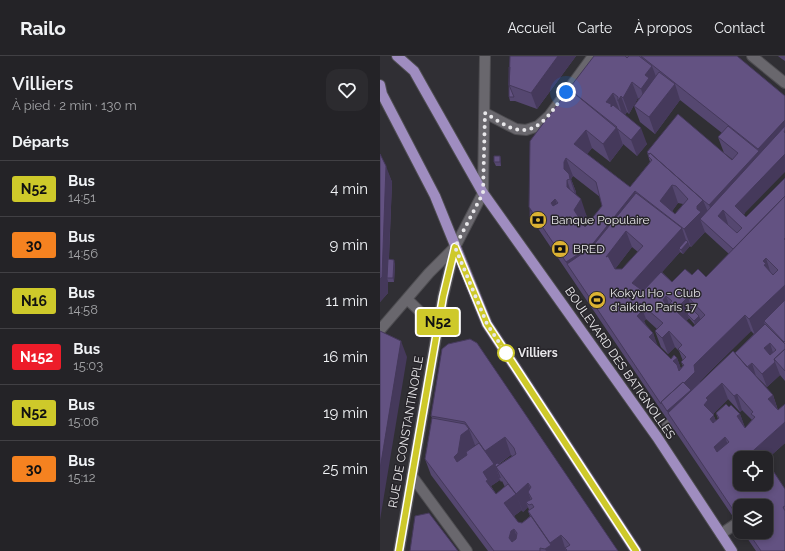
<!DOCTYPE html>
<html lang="fr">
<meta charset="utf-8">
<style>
:root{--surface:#242327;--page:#2c2b2f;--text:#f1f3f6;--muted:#a3a4a7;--line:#414044}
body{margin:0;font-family:Raleway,sans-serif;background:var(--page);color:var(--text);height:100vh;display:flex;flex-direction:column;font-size:15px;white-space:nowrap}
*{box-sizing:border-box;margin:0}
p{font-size:13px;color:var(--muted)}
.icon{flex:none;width:22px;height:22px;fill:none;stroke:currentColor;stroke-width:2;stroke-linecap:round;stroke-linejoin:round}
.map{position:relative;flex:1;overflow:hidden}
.sheet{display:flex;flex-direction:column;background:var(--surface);width:380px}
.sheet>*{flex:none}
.badge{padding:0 8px;border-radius:3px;font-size:14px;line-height:26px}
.fabs{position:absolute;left:353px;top:395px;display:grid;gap:8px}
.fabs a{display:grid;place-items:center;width:40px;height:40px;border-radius:8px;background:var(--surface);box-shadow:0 2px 6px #0003,0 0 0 1px var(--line);font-size:20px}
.you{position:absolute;width:20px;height:20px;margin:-10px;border:3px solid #fff;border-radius:50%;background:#1a73e8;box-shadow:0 0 0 6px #1a73e833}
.map>.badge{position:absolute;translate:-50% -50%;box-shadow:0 0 0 2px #fff}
h2{padding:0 12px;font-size:15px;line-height:36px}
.round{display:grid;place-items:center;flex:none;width:42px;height:42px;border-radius:12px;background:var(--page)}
.overview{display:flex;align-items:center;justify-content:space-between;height:68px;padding:0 12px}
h1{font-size:19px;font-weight:600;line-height:30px}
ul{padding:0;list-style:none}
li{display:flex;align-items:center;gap:12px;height:56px;padding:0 12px;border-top:1px solid var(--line)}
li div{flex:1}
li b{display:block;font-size:15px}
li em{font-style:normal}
li .badge{min-width:44px;font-weight:700;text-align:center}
header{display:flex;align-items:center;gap:24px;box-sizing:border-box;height:56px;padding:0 20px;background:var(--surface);border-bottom:1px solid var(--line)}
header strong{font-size:19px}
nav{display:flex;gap:22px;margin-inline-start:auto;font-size:14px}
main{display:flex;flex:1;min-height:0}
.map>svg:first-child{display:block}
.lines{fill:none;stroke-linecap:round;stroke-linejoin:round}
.service-casing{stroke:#4e4d51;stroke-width:12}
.pedestrian-casing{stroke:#4e4d51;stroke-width:12}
.minor-casing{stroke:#4e4d51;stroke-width:12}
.secondary-casing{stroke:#4e4d51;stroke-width:12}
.primary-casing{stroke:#4e4d51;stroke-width:12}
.service{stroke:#69676d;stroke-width:10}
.pedestrian{stroke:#69676d;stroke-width:10}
.minor{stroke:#69676d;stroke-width:10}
.secondary{stroke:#69676d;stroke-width:10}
.primary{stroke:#9f8dc0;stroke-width:10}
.wall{fill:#554770;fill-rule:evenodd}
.shaded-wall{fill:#45395b}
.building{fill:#635282;stroke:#45395b;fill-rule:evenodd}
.line-casing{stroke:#fff;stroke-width:9}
.line{stroke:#cec92a;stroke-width:6}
.walk{stroke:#e8e7ea;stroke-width:4;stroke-dasharray:0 7.2}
.stop-dot{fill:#fff;stroke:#cec92a;stroke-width:2}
.labels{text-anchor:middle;stroke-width:3;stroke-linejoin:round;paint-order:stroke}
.poi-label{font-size:12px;fill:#e8e7ea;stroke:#27252a;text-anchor:start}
.stop-label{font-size:12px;font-weight:bold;fill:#e8e7ea;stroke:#27252a;text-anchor:start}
.street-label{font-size:12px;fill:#e8e7ea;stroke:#27252a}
</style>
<header>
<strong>Railo</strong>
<nav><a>Accueil</a><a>Carte</a><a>À propos</a><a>Contact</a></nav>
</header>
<main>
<section class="sheet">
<div class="overview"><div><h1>Villiers</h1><p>À pied · 2 min · 130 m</p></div><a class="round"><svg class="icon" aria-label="heart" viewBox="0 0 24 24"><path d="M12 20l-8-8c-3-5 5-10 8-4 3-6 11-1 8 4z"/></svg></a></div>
<h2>Départs</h2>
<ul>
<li><span class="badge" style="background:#cec92a;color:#111">N52</span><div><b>Bus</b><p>14:51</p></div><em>4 min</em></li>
<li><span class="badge" style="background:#f58220;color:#111">30</span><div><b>Bus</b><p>14:56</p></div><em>9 min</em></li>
<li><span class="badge" style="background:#cec92a;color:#111">N16</span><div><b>Bus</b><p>14:58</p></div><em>11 min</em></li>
<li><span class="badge" style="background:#ed1c29;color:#fff">N152</span><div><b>Bus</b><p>15:03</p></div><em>16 min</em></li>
<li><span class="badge" style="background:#cec92a;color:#111">N52</span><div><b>Bus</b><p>15:06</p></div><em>19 min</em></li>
<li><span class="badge" style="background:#f58220;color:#111">30</span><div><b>Bus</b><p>15:12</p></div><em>25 min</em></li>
</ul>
</section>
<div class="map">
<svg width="405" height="495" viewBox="0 0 405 495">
<rect width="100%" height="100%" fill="#302f34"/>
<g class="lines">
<defs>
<path id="service" d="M341,478L357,467"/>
<path id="pedestrian" d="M286,372L290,368"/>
<path id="minor" d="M372,0L405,27
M105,57L136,73L146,74L158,70L169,60L213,0
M27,243L57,272
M0,274L49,217L75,191
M32,420L87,495"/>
<path id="secondary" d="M19,495L63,241L75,191L103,137L105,0"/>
<path id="primary" d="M17,0L34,15L43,31L103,137L277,381L352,495
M0,29L2,38L55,140L107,268L256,495"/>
</defs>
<!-- service casing -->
<use href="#service" class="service-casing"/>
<!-- pedestrian casing -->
<use href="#pedestrian" class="pedestrian-casing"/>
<!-- minor casing -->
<use href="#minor" class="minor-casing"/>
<!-- secondary casing -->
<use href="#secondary" class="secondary-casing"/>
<!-- primary casing -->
<use href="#primary" class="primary-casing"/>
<!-- service -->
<use href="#service" class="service"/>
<!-- pedestrian -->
<use href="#pedestrian" class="pedestrian"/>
<!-- minor -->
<use href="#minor" class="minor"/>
<!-- secondary -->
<use href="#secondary" class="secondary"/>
<!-- primary -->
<use href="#primary" class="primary"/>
</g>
<!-- wall -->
<path class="wall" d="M130,0H196L157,53L135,45H130L129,41Z
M214,0H357L405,40L364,159L366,161L405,122V325L400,319L387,331L376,320V321L393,339L398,354L405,348V387L386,404L360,402L405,433V495H376L363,476H386L360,450V471L155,168H152L150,164V153L149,151ZM258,42L259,43L254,50L260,66L275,78L300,44L342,77L338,81L344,97L352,103L267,96L270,106L250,131L207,98L212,92L230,106L243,89V88L257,100L267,88L245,59L247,56L249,58ZM193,120L220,141L222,150L205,171L203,168L207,161L196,138V136L191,123ZM298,147L303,148L295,158L292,155ZM325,176L349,198L326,221L312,219L292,226L282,216L300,196L303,198L310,190L311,191ZM252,191L258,196L242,213H235ZM309,262L315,269L313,271L306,265ZM266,263L277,273L275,275L281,291L288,298L295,291L299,295L303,305L301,306L303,310L301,313L297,302L291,303L277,290L273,277L266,269L264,265ZM371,275L374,278L355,297L320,327V325ZM348,343L360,356L362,354L372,364L365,372L360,358L349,351L336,357L338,363L336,365L333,358Z
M398,0H405V5L402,3Z
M0,98L12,126L9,203L15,208L14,226H8V225V237L0,246Z
M120,100L121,104V110H116L114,106Z
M62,293L238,495H108L51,419L45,403L52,362L51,360ZM95,389V390L87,395ZM131,399L132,400L120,408H119ZM120,424L121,426L122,425L125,431L116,438L111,430ZM148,451L149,454L148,455L150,460L142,467L138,466L134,460L142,454L143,456Z"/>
<!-- shaded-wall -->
<path class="shaded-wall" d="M178,0H196L157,53L151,37Z
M272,10L278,26L266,49L261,33L265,19Z
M252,26L258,42L249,58L243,42Z
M295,28L300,44L275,78L269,61Z
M233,37L239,53L235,59L226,46Z
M241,40L247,56L243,61L238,45Z
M405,64V88L344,155L348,168L343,173L335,165L329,149L379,95L378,93Z
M237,71L243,89L230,106L223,88Z
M261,72L267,88L257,100L251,84Z
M206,74L212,92L201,106L194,88Z
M405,98V116L359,163L355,150Z
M120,100L121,104V110L120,106Z
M186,102L193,120L191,123L196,136V141L190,123L184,113V106Z
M6,110L12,126L8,222H7L8,225V237L0,246V223Z
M187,124L193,142L187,131Z
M292,129L298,147L288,161L280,145Z
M255,135L262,153L217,207L187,208L186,206Z
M175,143L182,161L171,147Z
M201,143L207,161L200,172L194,154Z
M323,144L330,161L320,163L325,176L311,191L304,173L317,153V150Z
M302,172L307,187L308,186L310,190L303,198L301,194L299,192L300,196L258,243L252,227Z
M246,175L252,191L232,217L226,201Z
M386,202L391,218V224L383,205Z
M14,204L15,208L14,226L13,222Z
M405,229V250L384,265L385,269L375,279L369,263Z
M286,240L292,256L289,260L283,244Z
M308,241L313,257L307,258L309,262L301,270L295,254Z
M260,247L266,263L264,265L266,272L257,260V250Z
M365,259L371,275L320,325L321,332L288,357L287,355L293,305L297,302L303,318L314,309Z
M319,260L321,264L315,269L314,265Z
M289,275L295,291L288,298L282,282Z
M273,277L279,293L269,281Z
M21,285L27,301L0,464V413Z
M390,287L394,300L388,305L384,292Z
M395,306L400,319L387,331L382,318Z
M372,307L376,320L371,325L367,312Z
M342,327L348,343L333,358L340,375L336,379L324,349L326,342Z
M357,338L362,354L360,356L354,340Z
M393,339L398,355L388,343Z
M360,358L366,374L357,360Z
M405,366V387L386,404V402H365Z
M89,373L95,389L87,395L84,413L80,417L74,401L81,379Z
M125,381L131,399L115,410L120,424L111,430L114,440L112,441L103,416L111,410L105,395Z
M345,381L351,397L340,407L334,391Z
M148,427L155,445L152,443L148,436L152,447L146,446L148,451L143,456L136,438Z
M136,438L142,454L130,463L124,447Z
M134,473L140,489L136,491L129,482L131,475Z
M181,479L186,495H166L165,493L171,489L170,487Z"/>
<!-- building -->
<path class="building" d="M130,0H178L151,37L129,29Z
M214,0H245L247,2L249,0H259L272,10L265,19L269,22L261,33L252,26L243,42L241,40L238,45V41L233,37L226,46L231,48V51L233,49L261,72L251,84L189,33L188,34Z
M261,0H357L405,40V64L378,93Z
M129,11H130L129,29L134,41H129Z
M279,16L295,28L269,61L254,50Z
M189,33L237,71L223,88L206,74L194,88L250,131L272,104L268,100L270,97L323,144L317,150V153L321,156L304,173L255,135L211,190L186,206L149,151L150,85ZM186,102L216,126L222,150L205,171L194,154L201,143L187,131V124L190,123L189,118L184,113V106ZM292,129L296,130L308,143L295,158L280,145ZM175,143L178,147L173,150L171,147Z
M298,58L352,104L358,97L338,81L348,70L379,95L329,149L324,145L323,144L270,97L269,98L267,96Z
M405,70V74L404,76L405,77V98L355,150L366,161L405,122V140L353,193L320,163ZM343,154L362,172L357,177L338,160Z
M0,98L6,110L2,221L0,223Z
M114,100H120V106H114Z
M256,137L302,172L252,227L263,235L281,216L292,226L305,213L312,219L318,213L326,221L405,140V182L404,183L405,184V229L369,263L365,259L314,309L315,316L304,327L303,326L281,346V348L187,208L212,191ZM246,175L263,190L242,213H235L228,200L226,201ZM386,202L398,214L393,219L384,209L386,208L383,205ZM286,240L292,245L287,250L283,244ZM308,241L325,259L313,271L295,254ZM260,247L283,267L275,275L282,282L289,275L302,289L298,293L306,301L301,306L304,309L299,315L297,309L293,305L297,302L294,299L291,303L269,281L273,277L257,260L261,256L257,250Z
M150,153L154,164H150Z
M306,184L308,186L301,194L299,192Z
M8,203L14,204L13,222H7Z
M405,244V285L404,286L384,265Z
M312,253L319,260L314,265L307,258Z
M385,268L405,288V293L394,303L395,306L382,318L372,307L367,311L355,297ZM390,287L396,294L390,299L384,292Z
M0,275L21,285L0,413Z
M90,283L97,287L238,495H186L187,494L185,492L190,489L186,484L181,479L170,487L148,455L154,451L152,448L149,449L146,446L152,443L148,436L151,431L148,427L136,438L116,411L136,398L134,392L125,381L105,395L85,366L51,360L62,293L68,288Z
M405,293V315L394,303Z
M353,295L393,339L388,343L398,354L405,348V366L365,402H360V428H386V404L405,433V450L403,451L405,455V495H381L368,476H386V450H360V464L288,357ZM342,327L354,340L357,338L373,356L371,358L375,361L365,372L357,360L360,358L351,349L349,351L346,348L336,357L339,362L333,367L330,363L334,359L324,349L328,344L326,342ZM345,381L349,386L337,396L334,391Z
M303,326L311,334L287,355L281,346Z
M52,362L85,368L89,373L81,379L78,397L74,401L77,406L87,399L86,396L99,387L114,408L103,416L108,424L106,425L116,438L128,428L136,438L124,447L138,466L142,467L151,460L171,489L165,493L160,492V495H114L45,403ZM134,473L137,477L136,483L132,486L129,482L131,475Z
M117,407L120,408L116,411L120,421V422L115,409Z
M49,457L78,495H30L35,460Z"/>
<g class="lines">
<defs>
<path id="line" d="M19,495L63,241L75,191L107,268L256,495"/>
</defs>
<!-- line casing -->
<use href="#line" class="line-casing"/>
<!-- line -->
<use href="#line" class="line"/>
<!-- walk -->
<path class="walk" d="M126,297L107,268L75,191L103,137L105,57C114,62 124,70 135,73C159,80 174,52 186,36"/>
</g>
<!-- icons -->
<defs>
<symbol id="bank-disc" viewBox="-11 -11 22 22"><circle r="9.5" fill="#dcb233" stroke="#27252a"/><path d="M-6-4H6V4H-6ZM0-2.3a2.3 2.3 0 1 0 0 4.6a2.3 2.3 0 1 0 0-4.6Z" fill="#111"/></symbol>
<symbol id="stadium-disc" viewBox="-11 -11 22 22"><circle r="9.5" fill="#dcb233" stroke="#27252a"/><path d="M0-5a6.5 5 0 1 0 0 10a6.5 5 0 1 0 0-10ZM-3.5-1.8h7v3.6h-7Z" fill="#111"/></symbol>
</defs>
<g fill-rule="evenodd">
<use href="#bank-disc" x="148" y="154" width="20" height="20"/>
<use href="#bank-disc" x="170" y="183" width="20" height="20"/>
<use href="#stadium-disc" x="207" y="234" width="20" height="20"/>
</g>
<!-- markers -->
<circle class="stop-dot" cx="126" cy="297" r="8"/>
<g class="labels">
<!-- poi labels -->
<g class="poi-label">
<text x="171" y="168">Banque Populaire</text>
<text x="193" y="197">BRED</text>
<text x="230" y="241">Kokyu Ho - Club<tspan x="230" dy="14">d'aikido Paris 17</tspan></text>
</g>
<!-- stop labels -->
<g class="stop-label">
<text x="138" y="301">Villiers</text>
</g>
<!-- street labels -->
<g class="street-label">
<text transform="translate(240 307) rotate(55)" y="4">BOULEVARD DES BATIGNOLLES</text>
<text transform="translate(26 376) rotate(-80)" y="4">RUE DE CONSTANTINOPLE</text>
</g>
</g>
</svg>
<div class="fabs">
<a><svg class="icon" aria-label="locate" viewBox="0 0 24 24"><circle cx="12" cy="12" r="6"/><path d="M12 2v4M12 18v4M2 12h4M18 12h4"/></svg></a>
<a><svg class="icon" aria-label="layers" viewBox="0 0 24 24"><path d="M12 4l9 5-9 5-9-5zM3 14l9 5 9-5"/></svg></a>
</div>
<div class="you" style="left:186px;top:36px"></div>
<b class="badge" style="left:58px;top:266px;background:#cec92a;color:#111">N52</b>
</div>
</main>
